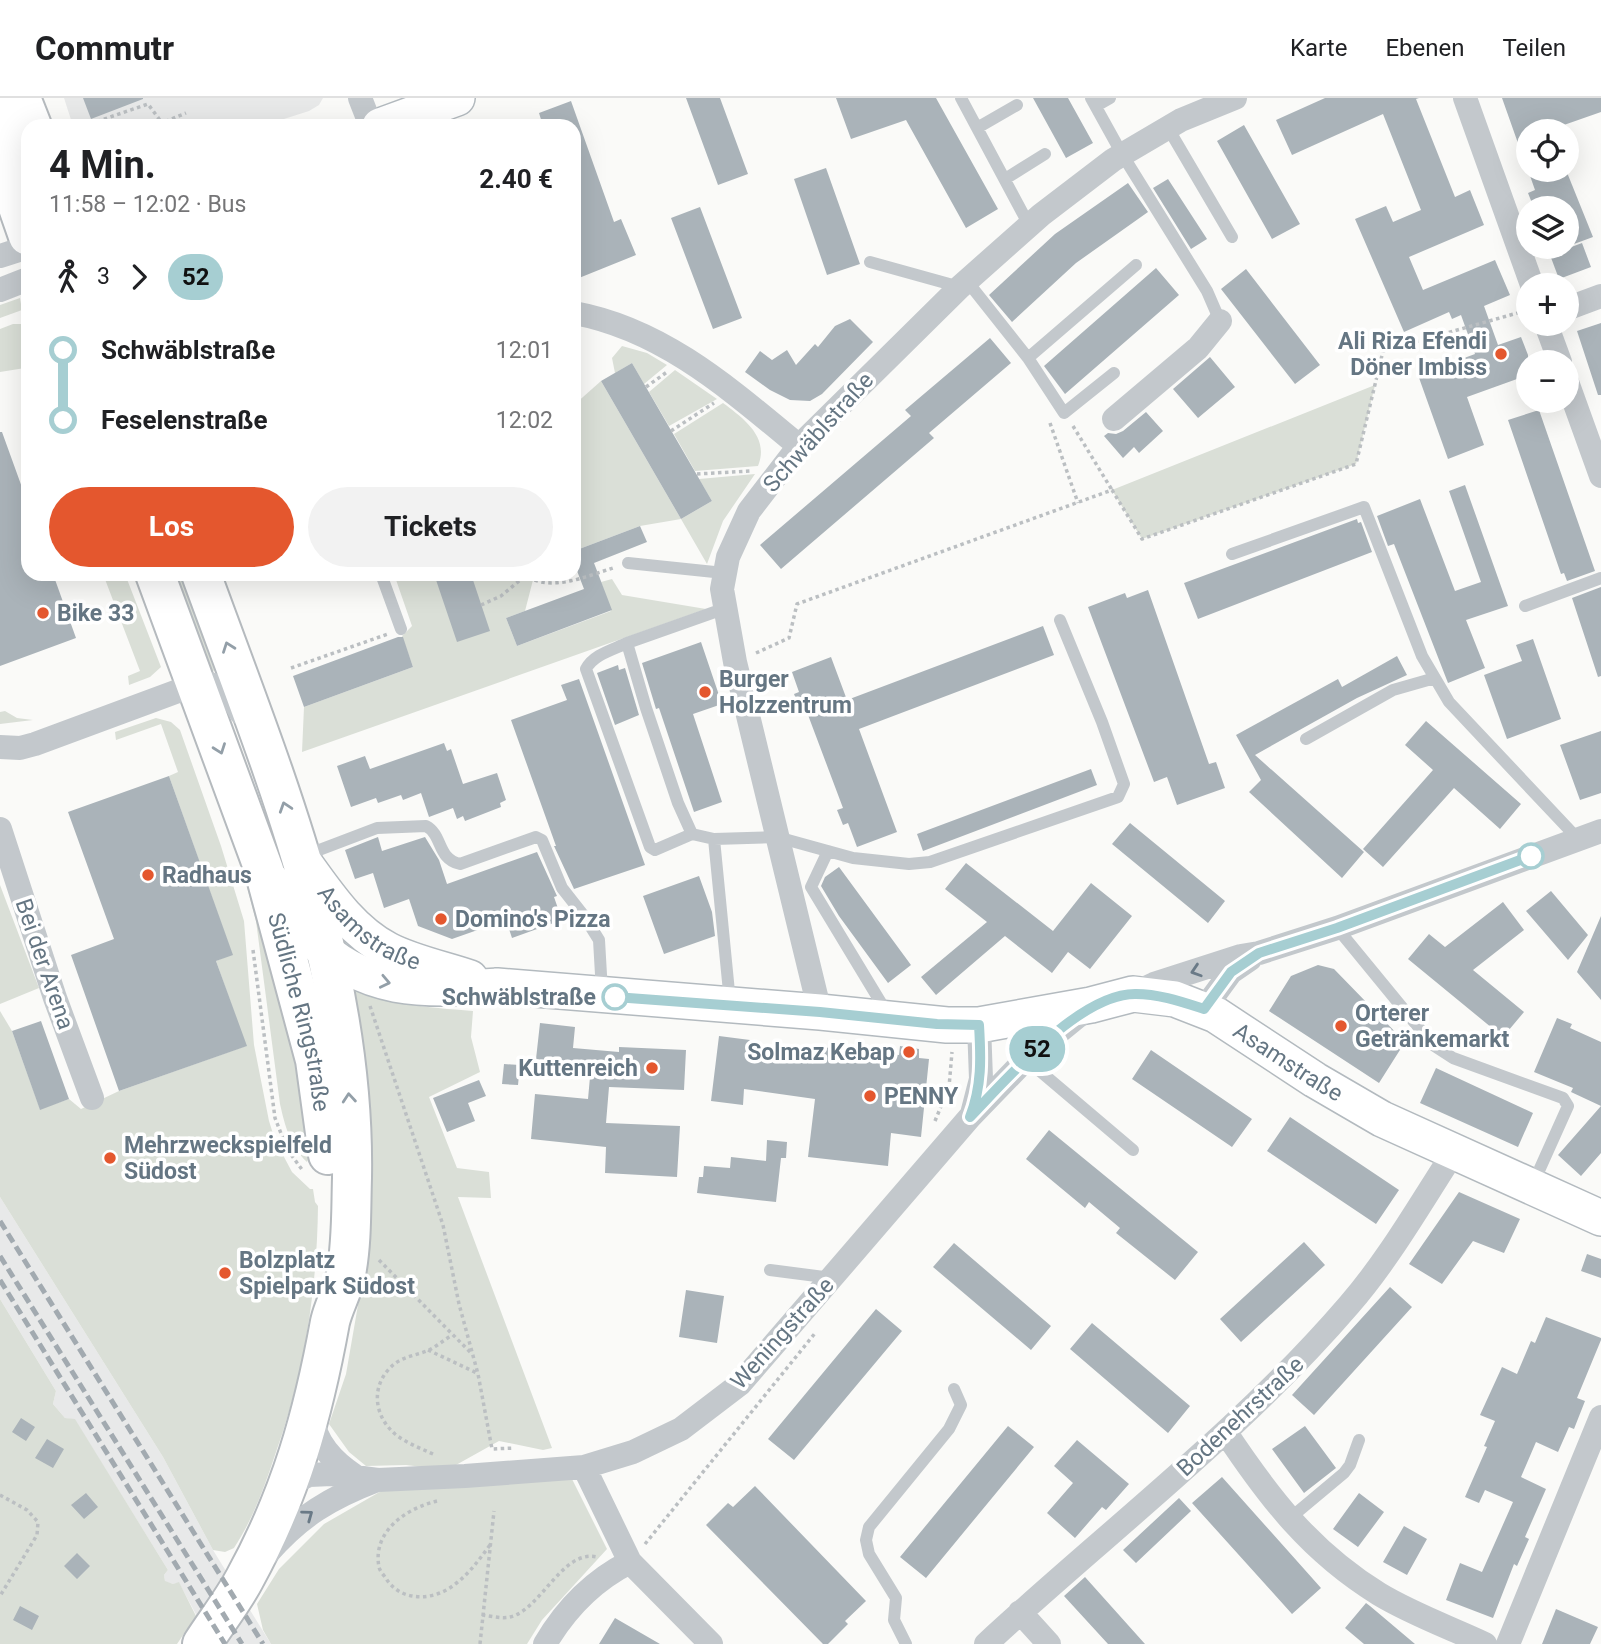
<!DOCTYPE html>
<html lang="de">
<meta charset="utf-8">
<style>
:root{--surface:#fff;--page:#f2f2f2;--text:#202124;--muted:#757577;--line:#e0e0e0;--accent:#e4572e}
body{margin:0;font-family:Roboto,sans-serif;background:var(--page);color:var(--text);height:100vh;display:flex;flex-direction:column;font-size:26px;white-space:nowrap}
*{box-sizing:border-box;margin:0}
p{font-size:23px;color:var(--muted)}
.icon{flex:none;width:38px;height:38px;fill:none;stroke:currentColor;stroke-width:2;stroke-linecap:round;stroke-linejoin:round}
.map{position:relative;flex:1;overflow:hidden}
.sheet{position:absolute;left:21px;top:21px;width:560px;height:462px;display:flex;flex-direction:column;background:var(--surface);border-radius:21px;box-shadow:0 7px 28px #0002}
.sheet>*{flex:none}
.badge{padding:0 14px;border-radius:23px;font-size:24px;line-height:46px}
.fabs{position:absolute;left:1516px;top:21px;display:grid;gap:14px}
.fabs a{display:grid;place-items:center;width:63px;height:63px;border-radius:50%;background:var(--surface);box-shadow:0 7px 28px #0002;font-size:35px}
.map>.badge{position:absolute;translate:-50% -50%;box-shadow:0 0 0 4px #fff}
.legs{display:flex;align-items:center;gap:10px;height:77px;padding:0 28px;font-size:23px}
.legs p{margin-inline-start:auto}
.head{display:flex;align-items:center;justify-content:space-between;height:119px;padding:0 28px}
h1{font-size:38px;font-weight:700;line-height:52px}
.primary-button{display:flex;gap:14px;margin-top:auto;padding:14px 28px}
.primary-button a{flex:1;height:80px;border-radius:42px;background:var(--accent);color:#fff;font-size:28px;font-weight:700;line-height:80px;text-align:center}
.primary-button a+a{background:var(--page);color:var(--text)}
ul{padding:0 28px;list-style:none}
li{display:flex;align-items:center;gap:24px;height:70px;font-size:26px}
li i{display:grid;place-items:center;width:10px;height:100%;margin:0 9px;background:currentColor}
li i::after{content:'';width:18px;height:18px;margin:-9px;border:5px solid;border-radius:50%;background:var(--surface)}
li p{margin-inline-start:auto}
li:first-child i{background:linear-gradient(#0000 50%,currentColor 0)}
li:last-child i{background:linear-gradient(currentColor 50%,#0000 0)}
header{display:flex;align-items:center;gap:42px;box-sizing:border-box;height:98px;padding:0 35px;background:var(--surface);border-bottom:2px solid var(--line)}
header strong{font-size:33px}
nav{display:flex;gap:38px;margin-inline-start:auto;font-size:24px}
.map>svg:first-child{display:block}
.built{fill:#e8e9e9}
.green{fill:#dadfd7}
.building{fill:#aab3b9}
.lines{fill:none;stroke-linecap:round;stroke-linejoin:round}
.secondary-casing{stroke:#b3babf;stroke-width:38}
.primary-casing{stroke:#b5babe;stroke-width:42}
.path{stroke:#bbbfc2;stroke-width:3.5;stroke-dasharray:3.5 3.5;stroke-linecap:butt}
.lane{stroke:#c3c8cc;stroke-width:12}
.street{stroke:#c3c8cc;stroke-width:24}
.secondary{stroke:#fff;stroke-width:35}
.primary{stroke:#fff;stroke-width:38}
.rail{stroke:#a2aab0;stroke-width:5;stroke-dasharray:10 5;stroke-linecap:butt}
.oneway{stroke:#939fa8}
.oneway2{stroke:#6a7a87}
.line-1-casing{stroke:#fff;stroke-width:16}
.line-1{stroke:#a6ced2;stroke-width:10}
.poi-dot{fill:#e4572e;stroke:#fff;stroke-width:2.5}
.stop-1-dot{fill:#fff;stroke:#a6ced2;stroke-width:3.5}
.labels{text-anchor:middle;stroke-width:7;stroke-linejoin:round;paint-order:stroke}
.poi-label{font-size:23px;font-weight:bold;fill:#657683;stroke:#fff;text-anchor:start}
.street-label{font-size:23px;fill:#657683;stroke:#fff}
.stop-label{font-size:23px;font-weight:bold;fill:#657683;stroke:#fff;text-anchor:end}
</style>
<header>
<strong>Commutr</strong>
<nav><a>Karte</a><a>Ebenen</a><a>Teilen</a></nav>
</header>
<div class="map">
<svg width="1601" height="1546" viewBox="0 0 1601 1546">
<rect width="100%" height="100%" fill="#fafaf8"/>
<!-- built -->
<path class="built" d="M64,0H323L319,7L309,13L262,28H73Z
M0,1099L163,1359L213,1452L271,1546H212L179,1485L173,1486L165,1484L164,1477L168,1472L75,1322L65,1320L53,1306L56,1293L0,1201Z"/>
<!-- green -->
<path class="green" d="M20,200L22,212L0,220V207Z
M13,226H28V277L25,270L0,274V231Z
M622,248L647,255L667,267L644,286L632,265L615,275L612,260Z
M675,272L717,301L669,328L649,294Z
M601,283L681,421L712,403L699,381L755,376L723,423L707,466L681,421L640,428L574,453V330L581,325L574,313V307Z
M1375,287L1356,366L1142,441L1112,392Z
M723,305C743,320 770,339 758,368L695,373L674,336Z
M103,476H125L161,569L150,579L129,587L128,578L140,573Z
M173,476H188L224,578L208,570Z
M394,476H557L533,482L525,513L506,520L517,548L611,513L601,484L612,481L622,497L706,511L302,654L304,609L413,569L402,538L412,528Z
M5,613L17,620L33,622L0,626V614Z
M156,620L171,624L180,632L221,748L244,823L254,947L269,1023L275,1042L292,1074L310,1091H313L315,1104L318,1108C317,1194 304,1276 275,1357C264,1390 253,1421 234,1450L225,1454L213,1452L163,1359L0,1099V913L12,933L40,1011L69,1001L81,1011L119,993L246,948L216,863L232,856L169,678L178,674L161,626L116,642L115,634Z
M234,740L288,896L311,1055L307,1064C290,1048 285,1028 280,1006L256,823Z
M0,787L39,890L0,906Z
M343,881C383,908 426,909 473,913L471,939L480,974L429,999L457,1070L489,1074L491,1100L458,1099L552,1350L543,1352L499,1343L447,1372L406,1367L366,1368L349,1354L329,1326L346,1276L362,1184Z
M0,1201L56,1293L53,1306L65,1320L75,1321L168,1472L164,1477L165,1483L173,1486L179,1484L196,1518L177,1546H0Z
M571,1379L607,1451L542,1522L527,1546H271L263,1532L257,1506L279,1471L324,1426L383,1392Z"/>
<!-- building -->
<path class="building" d="M83,0H143V1L91,21Z
M686,0H720L748,76L718,87Z
M836,0H936L998,111L966,130L906,22L851,41Z
M1033,0H1068L1093,45L1066,60Z
M1325,0H1419L1416,1L1455,99L1470,92L1484,127L1409,159L1423,192L1495,162L1510,197L1484,208L1498,247L1521,239L1528,257V277L1467,299L1484,347L1448,361L1418,277L1475,256L1461,217L1452,221L1449,214L1404,234L1355,121L1386,108L1393,124L1421,112L1383,16L1292,57L1276,22Z
M1502,0H1601V14L1561,28L1563,33H1528V65H1525Z
M571,3L614,124L621,121L636,157L574,182V28H543L539,15Z
M1244,27L1300,126L1272,141L1217,43Z
M826,70L860,166L827,177L794,81Z
M1528,72H1566L1593,139L1574,146L1566,123V110H1562L1560,104L1543,110H1534L1528,95L1535,92Z
M1168,81L1207,141L1191,151L1153,90Z
M1128,85L1148,114L1076,165L1012,224L989,197L1055,136Z
M700,109L742,220L713,231L671,120Z
M1582,145L1591,169L1559,181L1550,157Z
M1156,170L1179,197L1065,296L1044,268Z
M1246,171L1320,267L1295,286L1221,191Z
M850,221L873,244L822,296L810,303L790,302L770,292L745,274L760,253L772,262L787,252L796,267L815,246L818,249L835,228Z
M1601,225V297H1598L1577,233Z
M990,240L1011,265L929,335L934,340L781,471L760,447L911,318L905,312Z
M1210,259L1235,289L1198,320L1173,291Z
M632,265L712,403L681,421L601,283Z
M1539,312L1595,473L1567,483L1564,475L1561,476L1508,322Z
M1146,314L1163,333L1139,355L1134,349L1123,360L1104,338L1108,335L1116,336L1123,333Z
M0,334H2L28,406V476H53L76,540L0,568Z
M1465,387L1508,508L1466,522L1485,570L1448,585L1394,446L1388,448L1377,418L1420,401L1455,493L1481,484L1449,393Z
M1357,421L1358,425L1361,424L1372,454L1198,521L1184,485Z
M640,428L647,444L594,465L612,512L517,548L506,520L584,491L574,465V453Z
M434,476H471L490,533L457,544Z
M1601,489V578L1598,579L1572,500Z
M1148,492L1209,666L1216,664L1225,690L1177,707L1167,679L1154,684L1088,509L1125,495L1127,500Z
M1043,528L1054,557L859,631L897,734L857,749L848,725L843,727L837,712L843,710L805,609L800,611L794,596L799,594L792,574L831,559L847,602Z
M398,539H403L413,569L304,609L293,578Z
M1533,541L1561,621L1507,641L1484,577L1522,563L1516,547Z
M701,544L722,606L693,616L722,704L694,714L659,610L656,611L642,565Z
M1397,558L1407,577L1357,600L1255,657L1364,754L1342,780L1249,694L1261,682L1236,637L1338,581L1342,589Z
M618,567L619,572L625,570L639,617L615,627L597,575Z
M579,581L645,767L574,791L554,748H556L511,622L567,602L561,587Z
M1426,623L1521,706L1500,731L1454,690L1383,769L1363,751L1433,672L1405,647Z
M1601,633V695L1580,702L1560,647Z
M444,645L447,653L451,651L463,686L497,675L506,702L500,705L501,709L465,723L463,718L457,721L453,710L429,719L421,695L403,702L401,697L378,705L376,700L351,709L337,668L365,658L370,671Z
M1091,671L1097,687L923,753L917,736Z
M169,678L233,857L216,863L247,948L119,993L71,857L114,841L68,714Z
M1130,725L1225,803L1208,825L1112,746Z
M378,739L382,753L425,739L439,762L447,786L537,754L557,798L554,799L562,822L512,840L506,822L452,841L418,828L409,801L384,810L373,775L355,781L345,752Z
M966,765L1053,833L1091,785L1132,818L1090,871L1068,854L1052,875L1005,838L936,897L921,879L987,824L945,791Z
M839,769L911,867L888,885L839,818L821,788L825,779Z
M699,778L712,814L715,838L664,856L643,798Z
M1551,793L1588,837L1568,862L1526,813Z
M1503,804L1524,832L1473,872L1524,914L1503,939L1408,861L1429,836L1445,849Z
M1601,818V902L1577,874Z
M1318,867L1334,871L1405,944L1379,985L1269,913L1291,878Z
M1557,920L1572,926L1570,930L1601,944V1055L1581,1078L1558,1057L1601,1008L1571,994L1573,990L1534,974Z
M41,923L69,1001L40,1012L12,933Z
M540,925L575,929L573,950L619,954V949L686,952L684,992L609,989L606,1025L680,1028L677,1079L605,1075L606,1049L531,1041L535,996L588,1001L591,968L536,961Z
M719,938L750,942L749,948L820,957L821,949L899,957L900,948L919,951V960L929,961L921,1039L891,1035L888,1068L808,1059L815,1001L744,991L743,1007L711,1003Z
M1151,952L1252,1021L1232,1049L1132,981Z
M504,966L520,967L518,987L502,986Z
M1436,970L1533,1015L1518,1049L1420,1005Z
M479,982L486,998L468,1005L475,1023L447,1034L433,1000Z
M1290,1019L1399,1092L1376,1126L1267,1053Z
M1049,1032L1198,1154L1175,1182L1116,1135L1120,1130L1089,1104L1085,1110L1026,1061Z
M767,1042L787,1044L786,1060H781L776,1104L697,1095L699,1079H703L704,1068L730,1070L731,1059L766,1063Z
M1459,1094L1520,1121L1504,1155L1473,1143L1442,1186L1409,1166Z
M1304,1144L1325,1167L1241,1244L1220,1221Z
M954,1145L1051,1228L1031,1252L933,1169Z
M1587,1156L1601,1161V1180L1581,1173Z
M1390,1189L1412,1209L1314,1317L1292,1297Z
M686,1192L724,1198L717,1245L679,1239Z
M876,1211L902,1233L794,1362L768,1341Z
M1546,1219L1601,1240V1242L1577,1300L1585,1303L1574,1331L1569,1329L1558,1354L1536,1344L1521,1379L1546,1391L1525,1439L1529,1441L1517,1468L1514,1466L1493,1520L1446,1502L1460,1465L1482,1474L1513,1404L1485,1392L1479,1405L1465,1399L1487,1349L1484,1348L1495,1323L1480,1317L1502,1269L1517,1276L1531,1243L1535,1245Z
M1092,1225L1190,1308L1168,1335L1070,1251Z
M21,1320L35,1329L26,1343L12,1334Z
M1008,1328L1034,1349L926,1480L900,1459Z
M1305,1328L1336,1370L1304,1395L1272,1351Z
M47,1341L64,1351L53,1370L35,1360Z
M1077,1342L1129,1386L1106,1412L1102,1409L1075,1440L1047,1415L1073,1385L1054,1368Z
M1222,1379L1321,1490L1292,1516L1192,1405Z
M755,1388L866,1503L845,1523L848,1526L828,1546H823L706,1427L728,1405L733,1409Z
M86,1395L98,1409L84,1421L71,1407Z
M1359,1395L1384,1414L1358,1449L1333,1431Z
M1179,1400L1191,1413L1136,1465L1123,1452Z
M1404,1428L1427,1441L1407,1477L1383,1464Z
M77,1455L90,1468L77,1481L64,1468Z
M1085,1479L1145,1546H1108L1064,1498Z
M1366,1505L1370,1508L1415,1546H1364L1345,1530Z
M20,1508L39,1518L32,1532L13,1522Z
M1556,1511L1598,1529L1590,1546H1542Z
M615,1520L660,1546H599Z"/>
<g class="lines">
<defs>
<g id="secondary">
<path d="M3,0L28,67"/>
<path d="M380,28L457,0"/>
<path id="s1" d="M306,767C329,799 352,833 388,852C413,865 444,871 470,880"/>
<path id="s2" d="M270,781C283,800 294,823 310,839C364,896 425,892 497,888L820,914L947,927H979L1091,907L1133,896L1175,901L1216,917L1315,982L1382,1021L1601,1120"/>
</g>
<g id="primary">
<path d="M21,0L32,28"/>
<path d="M0,58L28,138"/>
<path id="s3" d="M155,476L264,772L315,962L328,1057"/>
<path d="M201,476C272,671 356,869 352,1080C351,1112 352,1145 346,1176C343,1193 334,1207 330,1224C313,1317 291,1396 245,1480C233,1503 216,1524 202,1546"/>
</g>
</defs>
<!-- secondary casing -->
<use href="#secondary" class="secondary-casing"/>
<!-- primary casing -->
<use href="#primary" class="primary-casing"/>
<!-- path -->
<path class="path" d="M84,28L148,6L162,25
M163,28L162,25L186,15
M646,289L667,274
M1050,325L1078,405
M1073,328L1112,392
M671,333L714,305
M697,376L750,373
M522,476C550,495 584,479 613,470
M481,507L501,498L525,478
M756,555L789,540L797,506L1112,392L1142,441L1356,366L1383,253L1528,212
M291,570L388,536
M253,852L275,1020L287,1051L303,1073
M370,908L443,1127L459,1206L478,1276L492,1351L514,1350
M935,1023L949,989L952,954
M379,1162L471,1255
M428,1252L477,1275
M433,1356C420,1350 406,1345 395,1336C374,1318 371,1289 390,1270C401,1258 416,1258 429,1252C437,1248 444,1242 452,1237
M0,1397L27,1412L38,1424L37,1437L0,1498
M437,1403C407,1410 372,1433 379,1469C380,1474 385,1478 387,1482C403,1505 435,1502 454,1487C469,1476 479,1462 490,1447
M645,1446L816,1234
M482,1517C491,1518 502,1521 510,1519C541,1512 562,1451 597,1459
M480,1546L494,1413"/>
<!-- lane -->
<path class="lane" d="M961,0L1029,127
M1091,0L1122,56L1207,193L1220,223
M1096,8L1110,0
M977,30L1017,7
M1168,30L1232,139
M1005,81L1045,56
M870,164L960,189
M967,183L1028,260L1136,167
M1028,260L1064,315L1114,275
M1232,456L1364,409L1422,558L1449,604L1578,741
M628,465L724,475
M381,476L401,531
M1525,508L1601,480
M726,510L627,545L646,610L678,705L692,736L714,741L777,739L853,760L909,766L930,764L1118,699L1124,686L1102,624L1060,522
M627,545C612,552 593,557 586,571L650,749L655,752L692,736
M1306,641L1393,592L1435,580
M714,741L730,904
M828,753L811,789L889,918
M306,757L377,730L426,728C443,737 437,761 460,766L536,739L542,742L562,790L584,818L599,842L602,894
M1337,830L1433,947L1453,960L1563,1000L1568,1008L1533,1086
M1028,959L1041,974L1133,1052
M770,1172L832,1180
M1289,1421L1344,1375L1350,1367L1359,1342
M906,1546L894,1522L896,1500L869,1456L866,1442L869,1429L949,1331L961,1307L954,1291"/>
<!-- street -->
<path class="street" d="M360,0L371,28
M1465,0L1532,187
M0,158L28,149
M0,192L28,181
M1566,211L1601,198
M574,215C663,231 731,292 799,348
M1546,226L1560,264
M1566,281L1601,378
M1114,321L1198,250L1220,223
M0,649L20,650L35,646L197,586H210L227,591L241,615
M0,731L55,900L92,1000
M1137,894L1154,886L1241,858L1259,855L1337,830L1601,733
M1204,911L1231,874L1250,861
M820,914L735,564L722,491L728,459L749,413L799,348L960,189L1041,117L1113,62L1181,22L1235,0
M972,1016L981,981L979,927
M311,1317C316,1345 332,1363 355,1378
M1226,1335C1270,1401 1311,1454 1379,1496C1412,1516 1451,1530 1485,1546
M584,1369L630,1464L711,1546
M289,1386L309,1377L332,1376L378,1382L465,1378L584,1369L633,1354L681,1331L740,1286L970,1019L1028,959L1088,910
M267,1456C300,1418 330,1400 377,1382
M1020,1514L1049,1546
M545,1546C565,1512 594,1482 630,1464
M986,1546C1108,1433 1240,1334 1349,1207C1389,1161 1420,1106 1454,1054
M1508,1546L1601,1319"/>
<!-- secondary -->
<use href="#secondary" class="secondary"/>
<!-- primary -->
<use href="#primary" class="primary"/>
<!-- rail -->
<path class="rail" d="M0,1123L263,1546
M0,1158L242,1546
M0,1182L225,1546"/>
</g>
<!-- one-way arrows -->
<defs><path id="oneway-chevron" d="M-2-3.5L2.5 0L-2 3.5" fill="none" stroke-width="1.6" stroke-linecap="round" stroke-linejoin="round" transform="scale(1.75)"/></defs>
<g class="oneway">
<use href="#oneway-chevron" transform="translate(228 549) rotate(-110)"/>
<use href="#oneway-chevron" transform="translate(220 651) rotate(70)"/>
<use href="#oneway-chevron" transform="translate(285 709) rotate(-108)"/>
<use href="#oneway-chevron" transform="translate(385 884) rotate(12)"/>
<use href="#oneway-chevron" transform="translate(349 1000) rotate(-95)"/>
</g>
<g class="oneway2">
<use href="#oneway-chevron" transform="translate(1196 873) rotate(162)"/>
<use href="#oneway-chevron" transform="translate(308 1417) rotate(-36)"/>
</g>
<g class="lines">
<defs>
<path id="line-1" d="M615,899L820,914L937,926L979,927C981,960 982,988 970,1019C1007,981 1080,895 1136,896C1159,896 1182,904 1204,911L1231,874L1259,855L1337,830L1531,758"/>
</defs>
<!-- line-1 casing -->
<use href="#line-1" class="line-1-casing"/>
<!-- line-1 -->
<use href="#line-1" class="line-1"/>
</g>
<!-- markers -->
<g class="poi-dot">
<circle cx="1501" cy="256" r="7"/>
<circle cx="43" cy="515" r="7"/>
<circle cx="705" cy="594" r="7"/>
<circle cx="148" cy="777" r="7"/>
<circle cx="441" cy="821" r="7"/>
<circle cx="1341" cy="928" r="7"/>
<circle cx="909" cy="954" r="7"/>
<circle cx="652" cy="970" r="7"/>
<circle cx="870" cy="998" r="7"/>
<circle cx="110" cy="1060" r="7"/>
<circle cx="225" cy="1175" r="7"/>
</g>
<g class="stop-1-dot">
<circle cx="1531" cy="758" r="12"/>
<circle cx="615" cy="899" r="12"/>
</g>
<g class="labels">
<!-- poi labels -->
<g class="poi-label">
<text x="1487" y="251" text-anchor="end">Ali Riza Efendi<tspan x="1487" dy="26">Döner Imbiss</tspan></text>
<text x="57" y="523">Bike 33</text>
<text x="719" y="589">Burger<tspan x="719" dy="26">Holzzentrum</tspan></text>
<text x="162" y="785">Radhaus</text>
<text x="455" y="829">Domino's Pizza</text>
<text x="1355" y="923">Orterer<tspan x="1355" dy="26">Getränkemarkt</tspan></text>
<text x="895" y="962" text-anchor="end">Solmaz Kebap</text>
<text x="638" y="978" text-anchor="end">Kuttenreich</text>
<text x="884" y="1006">PENNY</text>
<text x="124" y="1055">Mehrzweckspielfeld<tspan x="124" dy="26">Südost</tspan></text>
<text x="239" y="1170">Bolzplatz<tspan x="239" dy="26">Spielpark Südost</tspan></text>
</g>
<!-- street labels -->
<g class="street-label">
<text transform="translate(818 334) rotate(-48)" y="8">Schwäblstraße</text>
<text dy="8" stroke="none"><textPath href="#s1" startOffset="91">Asamstraße</textPath></text>
<text transform="translate(45 866) rotate(71)" y="8">Bei der Arena</text>
<text dy="8" stroke="none"><textPath href="#s3" startOffset="462">Südliche Ringstraße</textPath></text>
<text dy="8" stroke="none"><textPath href="#s2" startOffset="1085">Asamstraße</textPath></text>
<text transform="translate(782 1235) rotate(-48)" y="8">Weningstraße</text>
<text transform="translate(1240 1318) rotate(-43)" y="8">Bodenehrstraße</text>
</g>
<!-- stop labels -->
<g class="stop-label">
<text x="596" y="907">Schwäblstraße</text>
</g>
</g>
</svg>
<div class="fabs">
<a><svg class="icon" aria-label="locate" viewBox="0 0 24 24"><circle cx="12" cy="12" r="6"/><path d="M12 2v4M12 18v4M2 12h4M18 12h4"/></svg></a>
<a><svg class="icon" aria-label="layers" viewBox="0 0 24 24"><path d="M12 4l9 5-9 5-9-5zM3 14l9 5 9-5"/></svg></a>
<a>+</a>
<a>−</a>
</div>
<b class="badge" style="left:1037px;top:951px;background:#a6ced2;color:#111">52</b>
<section class="sheet">
<div class="head"><div><h1>4 Min.</h1><p>11:58 – 12:02 · Bus</p></div><b>2.40 €</b></div>
<div class="legs"><svg class="icon" aria-label="walk" viewBox="0 0 24 24"><circle cx="13" cy="4" r="2"/><path d="M13 8l-2 6 4 7M11 14l-3 7M7 12l3-4h3l4 4"/></svg>3<svg class="icon" aria-label="forward" viewBox="0 0 24 24"><path d="M9 5l7 7-7 7"/></svg><b class="badge" style="background:#a6ced2;color:#111">52</b></div>
<ul>
<li><i style="color:#a6ced2"></i><b>Schwäblstraße</b><p>12:01</p></li>
<li><i style="color:#a6ced2"></i><b>Feselenstraße</b><p>12:02</p></li>
</ul>
<div class="primary-button"><a>Los</a><a>Tickets</a></div>
</section>
</div>
